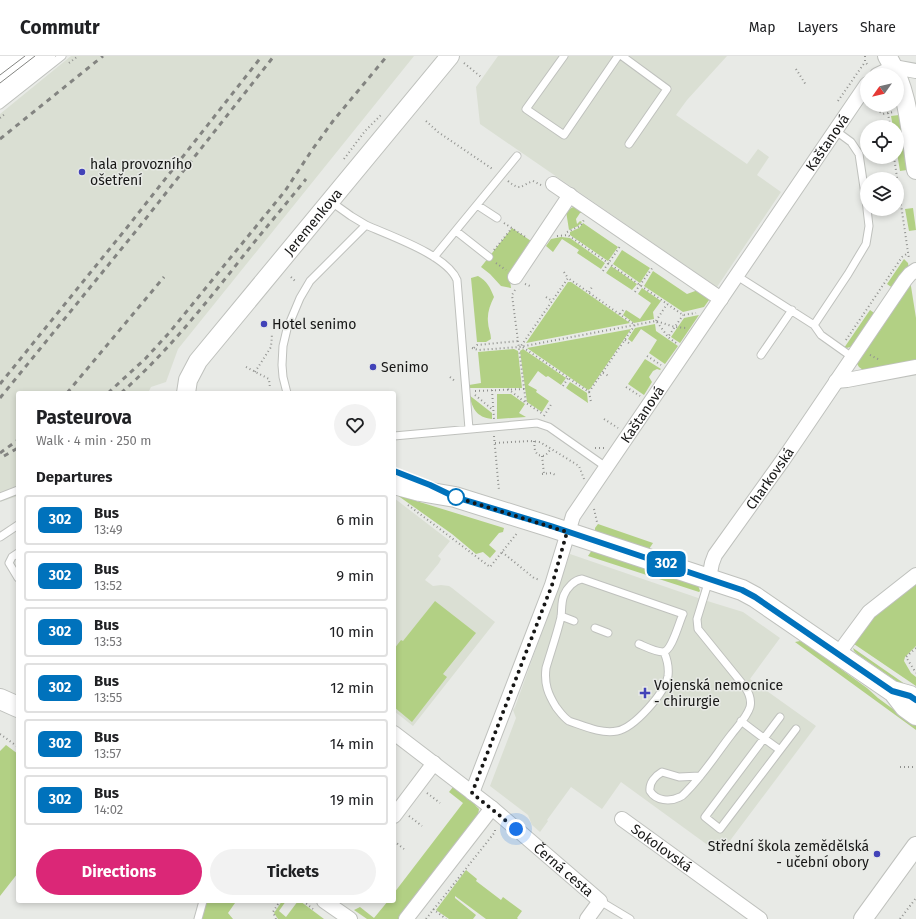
<!DOCTYPE html>
<meta charset="utf-8">
<style>
:root{--surface:#fff;--page:#f2f2f2;--text:#202124;--muted:#757577;--line:#e0e0e0;--accent:#db2777}
body{margin:0;font-family:"Fira Sans",sans-serif;background:var(--page);color:var(--text);height:100vh;display:flex;flex-direction:column;font-size:15px;white-space:nowrap}
*{box-sizing:border-box;margin:0}
p{font-size:13px;color:var(--muted)}
.icon{flex:none;width:22px;height:22px;fill:none;stroke:currentColor;stroke-width:2;stroke-linecap:round;stroke-linejoin:round}
.map{position:relative;flex:1;overflow:hidden}
.drawer{position:absolute;left:16px;top:335px;width:380px;height:512px;display:flex;flex-direction:column;background:var(--surface);border-radius:4px;box-shadow:0 2px 6px #0003}
.drawer>*{flex:none}
.badge{padding:0 8px;border-radius:6px;font-size:14px;line-height:26px}
.needle{width:26px;rotate:236deg}
.fabs{position:absolute;left:860px;top:12px;display:grid;gap:8px}
.fabs a{display:grid;place-items:center;width:44px;height:44px;border-radius:50%;background:var(--surface);box-shadow:0 2px 6px #0003;font-size:20px}
.you{position:absolute;width:20px;height:20px;margin:-10px;border:3px solid #fff;border-radius:50%;background:#1a73e8;box-shadow:0 0 0 6px #1a73e833}
.map>.badge{position:absolute;translate:-50% -50%;box-shadow:0 0 0 2px #fff}
h2{padding:0 20px;font-size:15px;line-height:36px}
.round{display:grid;place-items:center;flex:none;width:42px;height:42px;border-radius:21px;background:var(--page)}
.head{display:flex;align-items:center;justify-content:space-between;height:68px;padding:0 20px}
h1{font-size:19px;font-weight:700;line-height:30px}
.button{display:flex;gap:8px;margin-top:auto;padding:8px 20px}
.button a{flex:1;height:46px;border-radius:24px;background:var(--accent);color:#fff;font-size:16px;font-weight:700;line-height:46px;text-align:center}
.button a+a{background:var(--page);color:var(--text)}
ul{padding:0;list-style:none}
li{display:flex;align-items:center;gap:12px;height:50px;margin:0 8px 6px;padding:0 12px;border:2px solid var(--line);border-radius:4px}
li div{flex:1}
li b{display:block;font-size:15px}
li em{font-style:normal}
li .badge{min-width:44px;font-weight:700;text-align:center}
header{display:flex;align-items:center;gap:24px;box-sizing:border-box;height:56px;padding:0 20px;background:var(--surface);border-bottom:1px solid var(--line)}
header strong{font-size:19px}
nav{display:flex;gap:22px;margin-inline-start:auto;font-size:14px}
.map>svg:first-child{display:block}
.built{fill:#dadfd3}
.green{fill:#b2d084}
.lines{fill:none;stroke-linecap:round;stroke-linejoin:round}
.service-casing{stroke:#bfc1bd;stroke-width:9}
.minor-casing{stroke:#bfc1bd;stroke-width:16}
.tertiary-casing{stroke:#bfc1bd;stroke-width:20}
.secondary-casing{stroke:#bfc1bd;stroke-width:22}
.primary-casing{stroke:#bfc1bd;stroke-width:24}
.path{stroke:#91928f;stroke-width:2;stroke-dasharray:1 3;stroke-linecap:butt}
.service{stroke:#fff;stroke-width:7}
.minor{stroke:#fff;stroke-width:14}
.tertiary{stroke:#fff;stroke-width:18}
.secondary{stroke:#fff;stroke-width:20}
.primary{stroke:#fff;stroke-width:22}
.tram{stroke:#838481;stroke-width:1}
.rail{stroke:#838481;stroke-width:3;stroke-dasharray:5 5;stroke-linecap:butt}
.line-casing{stroke:#fff;stroke-width:9}
.line{stroke:#0072bc;stroke-width:6}
.walk{stroke:#171716;stroke-width:4;stroke-dasharray:0 7.2}
.poi-dot{fill:#4243b8;stroke:#e8eae6;stroke-width:1.5}
.stop-dot{fill:#fff;stroke:#0072bc;stroke-width:2}
.labels{text-anchor:middle;stroke-width:3;stroke-linejoin:round;paint-order:stroke}
.street-label{font-size:14px;fill:#171716;stroke:#e8eae6}
.poi-label{font-size:14px;fill:#171716;stroke:#e8eae6;text-anchor:start}
</style>
<header>
<strong>Commutr</strong>
<nav><a>Map</a><a>Layers</a><a>Share</a></nav>
</header>
<div class="map">
<svg width="916" height="863" viewBox="0 0 916 863">
<rect width="100%" height="100%" fill="#e8eae6"/>
<!-- built -->
<path class="built" d="M71,0H414L178,293L166,326L151,331L148,337H18V440L0,446V58Z
M498,0H727L687,44L676,59L747,108L758,93L769,101L757,119L781,136L717,231L480,68L476,31Z
M394,442L450,485L438,500L441,503L439,507L425,524L433,530L441,529L449,530L452,532L495,566L413,670L394,655Z
M570,498L704,544L743,556L780,582L750,623L816,670L720,798L621,726L602,753L571,731L547,764L548,765L540,776L532,769L528,759L490,730L516,662L513,654L515,651Z"/>
<!-- green -->
<path class="green" d="M899,59L907,114L900,115L897,97V71H893L891,60Z
M575,150L585,157H580L576,163L577,168L580,165L582,166L578,170L569,174L566,155Z
M913,152L916,174L909,175L905,153Z
M583,167L618,191L608,205L570,179V176L579,172Z
M512,172L531,185L509,217L511,232L501,230L490,218L481,211Z
M561,181L570,182L605,207L601,213L577,197L579,194L562,183L553,196L546,190L551,183Z
M622,194L650,212L640,227L613,208Z
M904,203L908,207L909,213L894,233L887,228Z
M611,210L637,228L632,234L606,217Z
M653,215L687,238L698,234L708,242L709,244L704,251L683,256L644,230Z
M478,220C487,225 490,231 494,241C490,249 487,257 488,266C488,272 491,277 491,283L486,286H477L471,222Z
M910,224L916,262V305L863,314L859,311L856,306Z
M568,226H571L630,267L526,287Z
M642,232L661,245L653,256L654,263L634,267L623,259L626,254L640,263L651,247L638,238Z
M870,254L877,259C870,268 857,294 844,292Z
M699,259L680,287L671,281L684,262Z
M655,268L656,275L678,290L665,308L649,297L657,284L641,273L632,286L628,283L635,272Z
M631,273L590,333L588,334L527,292Z
M514,293L518,295L522,332H470L469,329L481,327L478,296Z
M523,293L566,322L561,329L548,320L546,321L538,315L528,329L537,334L536,336L549,345L542,356L527,346L520,295Z
M645,303L661,313L660,314L657,313L653,315L649,321L652,326L644,339L628,328Z
M570,326L587,337L588,347L566,332Z
M497,338H511L525,348L519,357L526,361L497,363Z
M469,339L492,357V363C476,361 473,353 469,339Z
M397,439L504,472L503,476L499,477L489,489L496,495L490,502L483,496L476,498L452,478Z
M598,468L653,487L649,493L595,475V472Z
M592,494L698,529L700,535L699,536L588,500Z
M916,527V590L905,601L904,605L911,617L916,621V630L854,588L871,563Z
M435,545L476,577L443,618L447,621L412,666L394,651V593L401,584L403,585Z
M800,585L805,587L867,632L878,642L916,670V674L795,586Z
M853,592L915,635L912,636L857,598L854,595Z
M6,689L18,698V817L0,840V695Z
M453,731L474,747L476,750L479,753L478,759L399,863H367L354,854L360,851L374,862L388,845H394V837L463,747L449,736Z
M466,814L477,823L476,825L501,844L503,841L522,855L517,862L518,863H486L455,840V842L476,859L473,863H449L436,854Z
M206,845H232L235,847L228,857L233,863H201Z
M282,845H286L279,855L286,861L298,845H300L324,863H278L274,857Z"/>
<g class="lines">
<defs>
<path id="service" d="M564,0L526,53L564,79L618,0
M622,0L667,33L629,88
M0,49L62,0
M836,75L851,86L859,98L867,152
M330,145L351,160L366,169
M477,149L497,162
M456,175L489,201
M434,201L517,100
M737,220L814,269
M761,299L792,254
M852,301L821,279L814,269L848,218L866,188L869,170L867,153
M287,337L283,321L282,309L283,290L287,273L300,242L310,225L366,169C390,180 447,199 457,224L469,373
M394,380L537,367L549,371L606,411
M0,441L18,434
M0,481L18,469
M18,497L12,501L9,507L18,522
M561,560L574,565
M595,572L608,577
M639,588C646,591 656,596 663,596C672,595 679,566 683,558L582,523C574,524 567,532 564,539C561,546 562,554 561,561C557,578 551,595 546,612C544,628 548,638 556,651C560,656 563,661 569,665C584,670 601,678 617,675C634,672 665,637 668,620C669,612 667,603 664,596
M741,665C754,675 767,685 780,694L720,773L705,761L780,661
M780,694L796,673
M700,720L679,721L662,716C655,720 649,727 650,735C656,745 670,746 680,741C683,740 685,737 687,735C704,718 717,697 731,679C737,671 747,661 750,651C752,643 749,637 745,631L698,573L697,563L709,524
M600,845L630,863
M198,863L203,845"/>
<g id="minor">
<path d="M877,19L894,11L916,15"/>
<path d="M553,128L721,243"/>
<path d="M515,221L570,139"/>
<path d="M836,325L847,324L916,311"/>
<path id="s1" d="M709,522L712,507L715,499L783,404L905,224L910,218L916,214"/>
<path d="M838,598L869,556L916,519"/>
<path id="s2" d="M394,677L492,752L600,845L587,863"/>
<path id="s3" d="M472,737L552,529L573,460L867,28"/>
<path d="M394,760L434,707"/>
<path id="s4" d="M622,763L760,863"/>
<path d="M324,845L350,863"/>
<path d="M406,863L492,752"/>
</g>
<g id="tertiary">
<path d="M887,0C909,34 910,75 916,114"/>
<path id="s5" d="M186,337L188,324L198,305L450,0"/>
<path d="M863,863L916,790"/>
</g>
<path id="secondary" d="M394,428L420,435L455,441L551,471L742,534L755,541L892,635L910,640L916,644
M895,638L905,651L916,659
M0,643L18,651"/>
<path id="primary" d="M0,12L16,0
M0,34L44,0"/>
</defs>
<!-- service casing -->
<use href="#service" class="service-casing"/>
<!-- minor casing -->
<use href="#minor" class="minor-casing"/>
<!-- tertiary casing -->
<use href="#tertiary" class="tertiary-casing"/>
<!-- secondary casing -->
<use href="#secondary" class="secondary-casing"/>
<!-- primary casing -->
<use href="#primary" class="primary-casing"/>
<!-- path -->
<path class="path" d="M865,0V6L868,9
M69,7L78,0
M464,7L481,21
M796,13L806,29
M838,45L865,6
M870,49L883,58L894,56
M887,49L890,71
M0,62L6,57
M426,65L438,76L494,114
M894,101L909,203
M344,103L365,75L381,59
M508,125C521,136 521,129 533,125L541,129
M504,167L527,182
M567,176L580,170L584,164
M557,180L568,179L683,259L696,257
M494,194L512,172
M496,207L506,214
M603,215L621,189
M564,216L568,222
M291,221L296,226
M525,228L530,230
M515,234L512,239L526,347L543,358
M589,236L592,231
M635,236L653,211
M546,241L552,245
M620,258L624,253
M656,265L667,248
M657,266L668,281
M625,284L630,288
M846,284L902,201L908,197
M676,287L668,281L683,259
M472,292L478,294L519,291L656,265L675,271L686,272
M474,292L477,289L518,285
M870,299L880,304
M647,300L661,309
M246,311L269,323L270,333
M255,316L271,291L272,278
M603,317L609,320
M450,321L456,326
M563,330L568,322
M626,331L640,340
M508,333L526,347
M492,334L494,363
M475,335L524,333
M589,336L635,269L568,222L521,290L589,336L591,346
M475,339L493,354
M544,360L552,347
M604,363L618,372
M494,380L499,435
M534,385L535,395L538,399L544,400L548,397L551,392
M495,387L530,385L540,386L579,410L584,423
M595,392H605
M542,400L544,418
M542,418L552,417L557,420
M408,449L490,511L518,476
M594,453L597,466
M502,496L534,522L540,524
M916,592L906,601L916,617
M0,678L18,691
M900,711H916
M427,737L440,747
M409,760L422,770
M394,785L404,793
M303,845L313,853
M433,853L446,863
M276,863L273,856L280,845
M426,863L495,776V772
M900,863L916,842"/>
<!-- service -->
<use href="#service" class="service"/>
<!-- minor -->
<use href="#minor" class="minor"/>
<!-- tertiary -->
<use href="#tertiary" class="tertiary"/>
<!-- secondary -->
<use href="#secondary" class="secondary"/>
<!-- primary -->
<use href="#primary" class="primary"/>
<!-- tram -->
<path class="tram" d="M0,19L25,0
M0,27L35,0"/>
<!-- rail -->
<path class="rail" d="M0,83L103,0
M0,328L129,169L262,0
M67,337L164,221
M108,337L145,303L169,277L285,135L312,94L333,65L387,0
M121,337C163,300 198,257 233,213C257,182 282,153 306,123
M0,342L136,175L274,0
M0,397L18,384
M4,400L18,392"/>
</g>
<g class="lines">
<defs>
<path id="line" d="M394,415L430,429L455,441L551,470L742,534L755,541L892,635L910,640L916,644"/>
</defs>
<!-- line casing -->
<use href="#line" class="line-casing"/>
<!-- line -->
<use href="#line" class="line"/>
<!-- walk -->
<path class="walk" d="M456,441H455L567,476L552,529L472,737L516,773"/>
</g>
<!-- markers -->
<g class="poi-dot">
<circle cx="82" cy="116" r="4"/>
<circle cx="264" cy="268" r="4"/>
<circle cx="373" cy="311" r="4"/>
<path d="M643 631h4v4h4v4h-4v4h-4v-4h-4v-4h4z"/>
<circle cx="877" cy="798" r="4"/>
</g>
<circle class="stop-dot" cx="456" cy="441" r="8"/>
<g class="labels">
<!-- street labels -->
<g class="street-label">
<text dy="5" stroke="none"><textPath href="#s3" startOffset="747">Kaštanová</textPath></text>
<text dy="5" stroke="none"><textPath href="#s5" startOffset="215">Jeremenkova</textPath></text>
<text dy="5" stroke="none"><textPath href="#s3" startOffset="418">Kaštanová</textPath></text>
<text dy="5" stroke="none"><textPath href="#s1" startOffset="118">Charkovská</textPath></text>
<text dy="5" stroke="none"><textPath href="#s4" startOffset="49">Sokolovská</textPath></text>
<text dy="5" stroke="none"><textPath href="#s2" startOffset="218">Černá cesta</textPath></text>
</g>
<!-- poi labels -->
<g class="poi-label">
<text x="90" y="113">hala provozního<tspan x="90" dy="16">ošetření</tspan></text>
<text x="272" y="273">Hotel senimo</text>
<text x="381" y="316">Senimo</text>
<text x="654" y="634">Vojenská nemocnice<tspan x="654" dy="16">- chirurgie</tspan></text>
<text x="869" y="795" text-anchor="end">Střední škola zemědělská<tspan x="869" dy="16">- učební obory</tspan></text>
</g>
</g>
</svg>
<div class="fabs">
<a><svg class="needle" viewBox="-14 -14 28 28"><path d="M0-13l5 13h-10z" fill="#e53935"/><path d="M0 13l5-13h-10z" fill="#757577"/></svg></a>
<a><svg class="icon" aria-label="locate" viewBox="0 0 24 24"><circle cx="12" cy="12" r="6"/><path d="M12 2v4M12 18v4M2 12h4M18 12h4"/></svg></a>
<a><svg class="icon" aria-label="layers" viewBox="0 0 24 24"><path d="M12 4l9 5-9 5-9-5zM3 14l9 5 9-5"/></svg></a>
</div>
<div class="you" style="left:516px;top:773px"></div>
<b class="badge" style="left:666px;top:508px;background:#0072bc;color:#fff">302</b>
<section class="drawer">
<div class="head"><div><h1>Pasteurova</h1><p>Walk · 4 min · 250 m</p></div><a class="round"><svg class="icon" aria-label="heart" viewBox="0 0 24 24"><path d="M12 20l-8-8c-3-5 5-10 8-4 3-6 11-1 8 4z"/></svg></a></div>
<h2>Departures</h2>
<ul>
<li><span class="badge" style="background:#0072bc;color:#fff">302</span><div><b>Bus</b><p>13:49</p></div><em>6 min</em></li>
<li><span class="badge" style="background:#0072bc;color:#fff">302</span><div><b>Bus</b><p>13:52</p></div><em>9 min</em></li>
<li><span class="badge" style="background:#0072bc;color:#fff">302</span><div><b>Bus</b><p>13:53</p></div><em>10 min</em></li>
<li><span class="badge" style="background:#0072bc;color:#fff">302</span><div><b>Bus</b><p>13:55</p></div><em>12 min</em></li>
<li><span class="badge" style="background:#0072bc;color:#fff">302</span><div><b>Bus</b><p>13:57</p></div><em>14 min</em></li>
<li><span class="badge" style="background:#0072bc;color:#fff">302</span><div><b>Bus</b><p>14:02</p></div><em>19 min</em></li>
</ul>
<div class="button"><a>Directions</a><a>Tickets</a></div>
</section>
</div>
